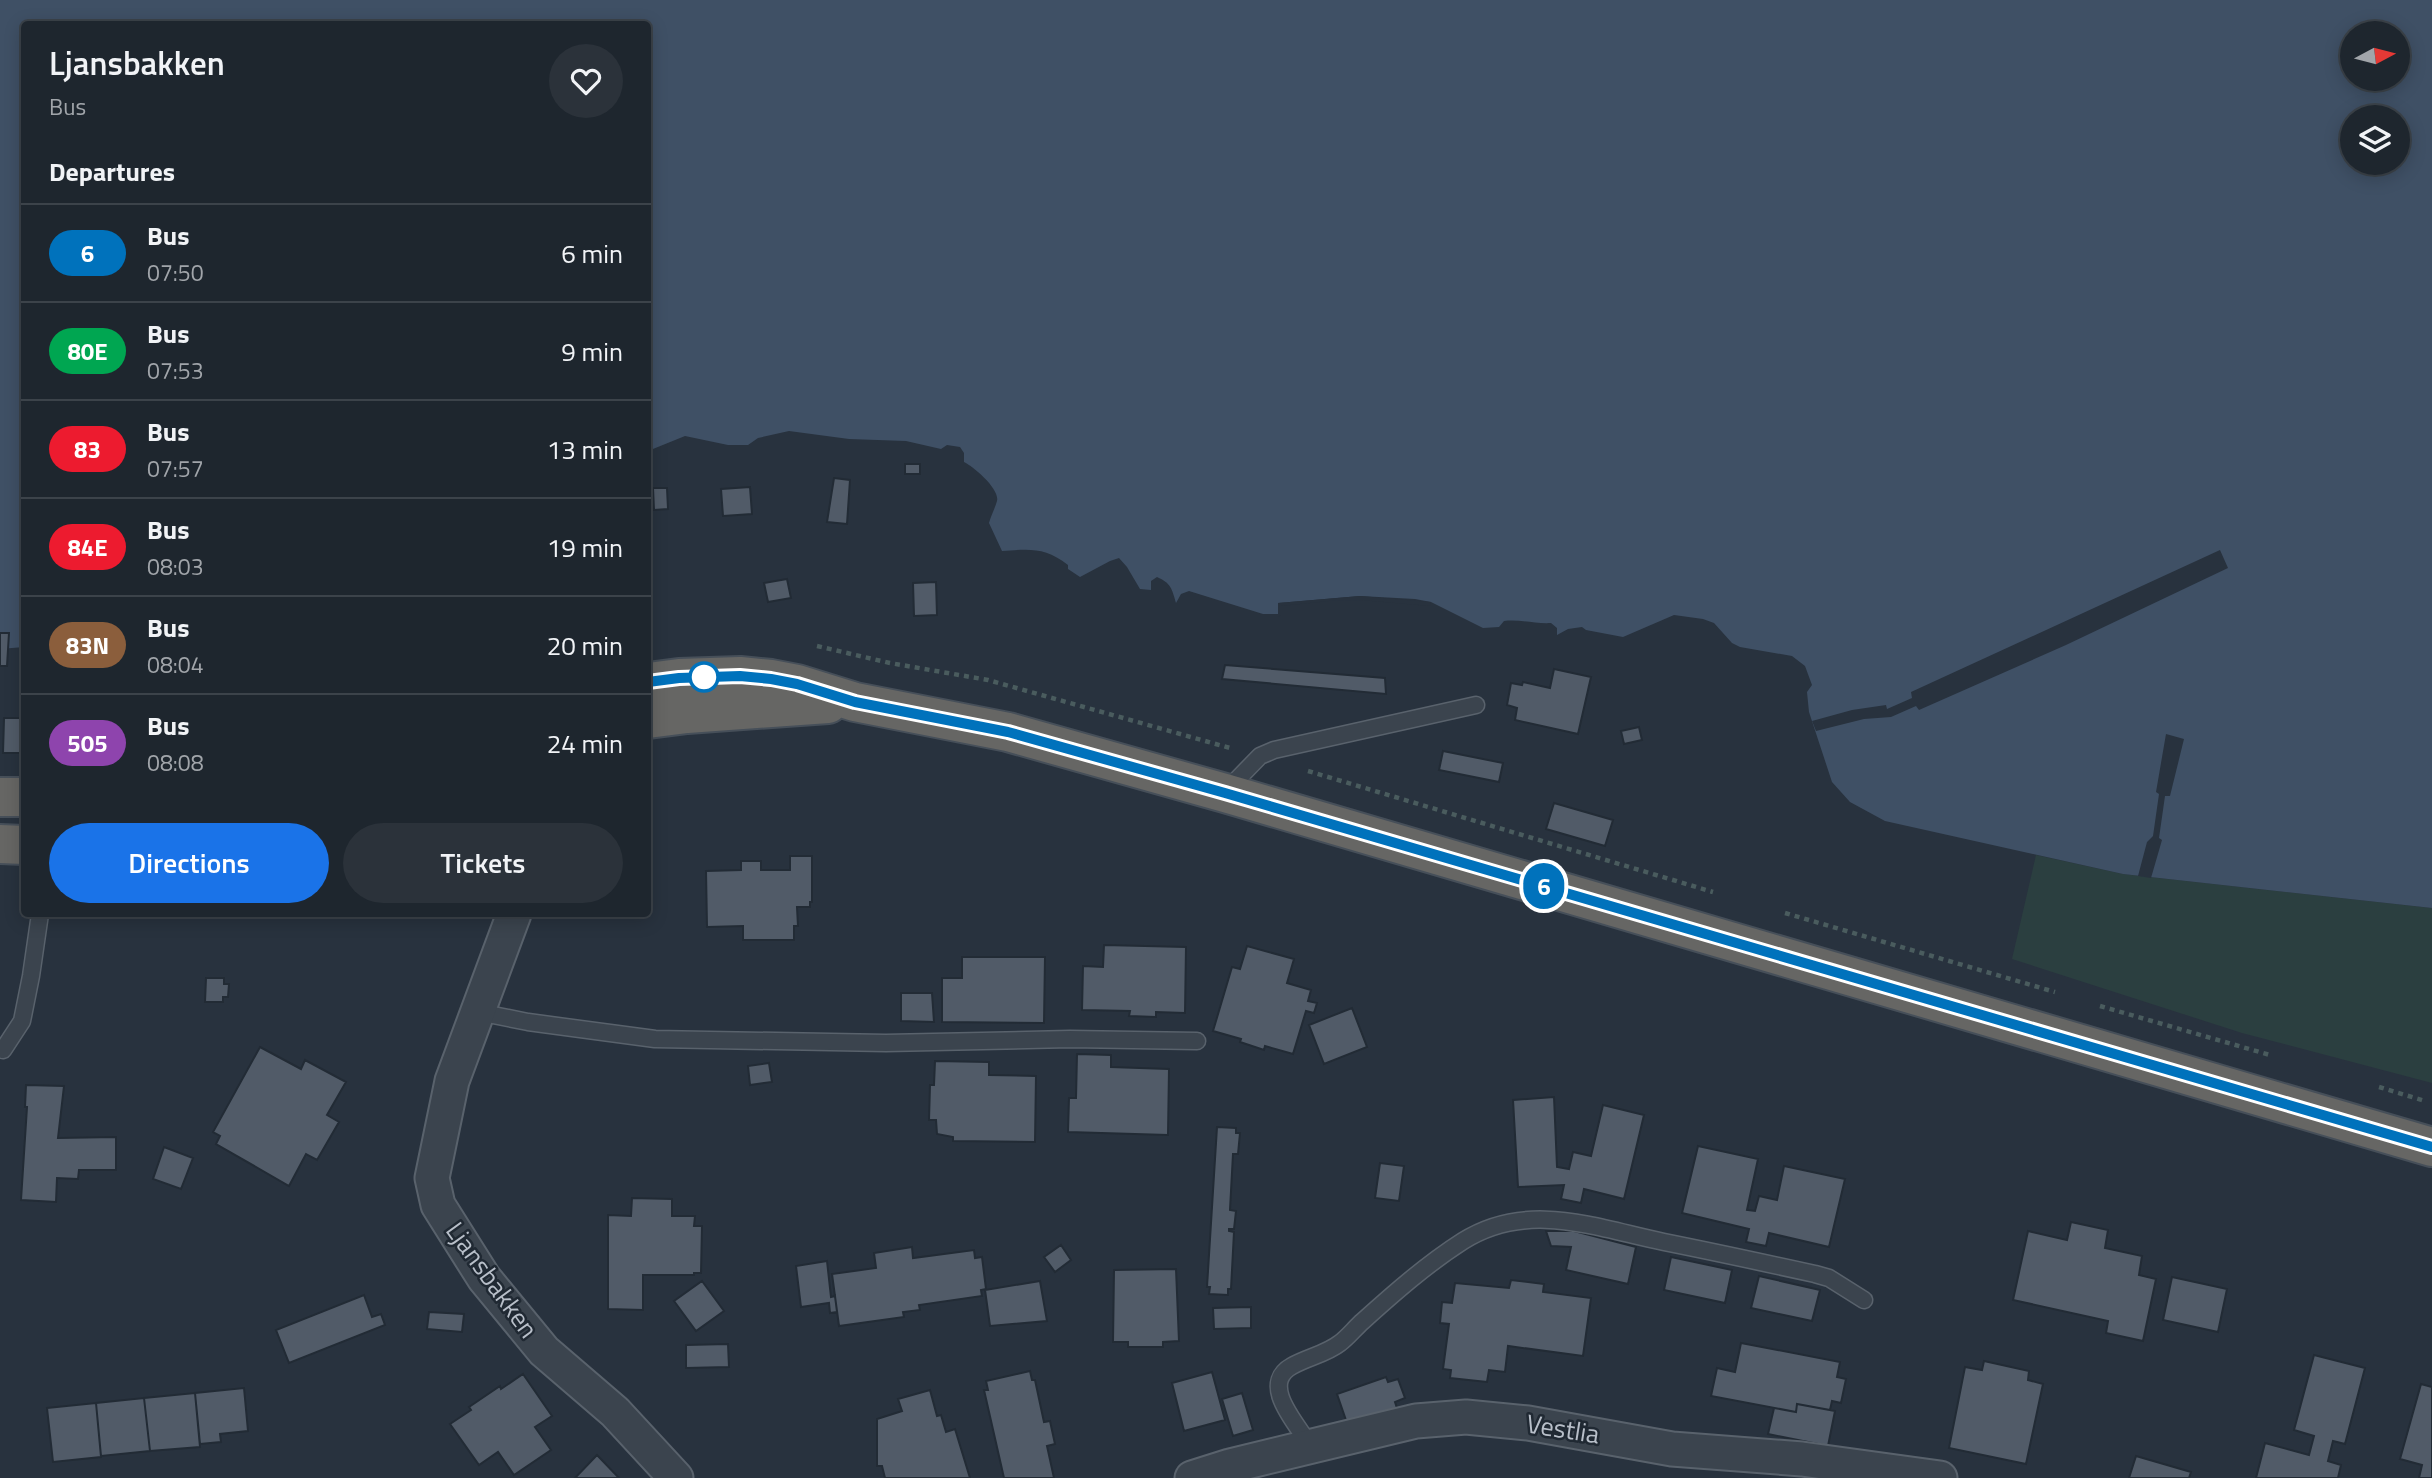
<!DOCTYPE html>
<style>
:root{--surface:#1e262e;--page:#2b323a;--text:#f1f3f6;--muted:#a1a5aa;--line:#3c434a;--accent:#1a73e8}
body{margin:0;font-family:"Titillium Web",sans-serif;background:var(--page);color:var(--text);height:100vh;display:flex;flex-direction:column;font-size:26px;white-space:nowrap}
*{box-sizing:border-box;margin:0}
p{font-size:23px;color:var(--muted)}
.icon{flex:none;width:38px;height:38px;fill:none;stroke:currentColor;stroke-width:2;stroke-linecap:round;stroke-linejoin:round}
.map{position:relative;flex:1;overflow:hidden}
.panel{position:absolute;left:21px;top:21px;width:630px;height:896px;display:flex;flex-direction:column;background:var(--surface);border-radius:7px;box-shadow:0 4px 18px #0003,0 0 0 2px var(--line)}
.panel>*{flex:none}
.badge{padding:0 14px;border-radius:23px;font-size:24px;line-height:46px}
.needle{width:46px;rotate:83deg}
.controls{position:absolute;left:2340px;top:21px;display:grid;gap:14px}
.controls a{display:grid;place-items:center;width:70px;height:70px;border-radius:50%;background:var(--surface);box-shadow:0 4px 18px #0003,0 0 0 2px var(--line);font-size:35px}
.map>.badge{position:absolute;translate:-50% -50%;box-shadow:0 0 0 4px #fff}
h2{padding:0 28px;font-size:26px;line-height:63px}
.round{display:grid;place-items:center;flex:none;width:74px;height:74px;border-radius:37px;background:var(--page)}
.headline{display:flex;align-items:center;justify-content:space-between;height:119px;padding:0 28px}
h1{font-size:33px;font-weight:600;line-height:52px}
.cta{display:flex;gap:14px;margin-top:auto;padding:14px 28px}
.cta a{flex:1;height:80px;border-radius:42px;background:var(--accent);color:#fff;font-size:28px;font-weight:600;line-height:80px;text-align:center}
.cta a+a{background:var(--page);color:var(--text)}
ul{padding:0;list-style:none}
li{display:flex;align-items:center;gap:21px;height:98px;padding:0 28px;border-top:2px solid var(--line)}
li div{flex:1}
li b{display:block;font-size:26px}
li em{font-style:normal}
li .badge{min-width:77px;font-weight:700;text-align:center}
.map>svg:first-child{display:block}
.green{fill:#2b3f40}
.water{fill:#3f5065;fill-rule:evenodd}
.pier{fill:#28323e}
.building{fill:#515b68;stroke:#222b35;stroke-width:2}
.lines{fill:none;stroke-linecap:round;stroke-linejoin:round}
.service-casing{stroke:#59626c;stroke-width:19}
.minor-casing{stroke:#59626c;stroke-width:37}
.trunk-casing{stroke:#464f59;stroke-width:42}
.path{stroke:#4a5c5e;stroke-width:4.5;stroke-dasharray:5 5;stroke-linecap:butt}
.service{stroke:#3b444e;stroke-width:16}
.minor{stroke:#3b444e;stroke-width:33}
.trunk{stroke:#666664;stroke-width:38}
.line-casing{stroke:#fff;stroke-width:16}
.line{stroke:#0072bc;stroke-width:10}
.stop-dot{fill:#fff;stroke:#0072bc;stroke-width:3.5}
.labels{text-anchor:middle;stroke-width:5;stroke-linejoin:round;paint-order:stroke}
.street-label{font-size:26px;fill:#b8bfc9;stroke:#202933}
</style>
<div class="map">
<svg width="2432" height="1478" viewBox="0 0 2432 1478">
<rect width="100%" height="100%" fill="#28323e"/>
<!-- green -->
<path class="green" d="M2036,855L2123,874L2432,908V1083L2242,1033L2012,959Z"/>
<!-- water -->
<path class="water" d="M0,0H2432V908L2123,874L1885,821L1850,802L1832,782L1809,712L1807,692L1812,685L1805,666L1792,656L1740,647L1732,643L1714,623L1703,619L1674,615L1623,637L1586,630L1582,627L1568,629L1557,635V628L1551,623C1535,624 1519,619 1504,621L1499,627L1483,628L1431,602L1415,599L1360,596L1278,603V614H1263L1189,591L1181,594L1176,603C1172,589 1171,583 1157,577L1151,581V590L1140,589L1127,567L1119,558L1110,561L1080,577L1068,569V565C1045,547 1030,549 1002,551L989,523C991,516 995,508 997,501C1000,489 974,467 964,462V453L960,447L947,445L941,449L906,441L849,439L789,431L758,438L748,445H728L685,436L648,451V24H24V647L0,649ZM2352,33H2398V79H2352ZM2352,117H2398V163H2352Z"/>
<!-- pier -->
<path class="pier" d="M2220,550L2228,568L2066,645L1919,710L1916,706L1891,717L1864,719L1816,731L1812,721L1852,710L1886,705L1887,709L1912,698L1911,692Z
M1360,596L1431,602L1430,606L1360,600L1329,601L1281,606V615L1278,617V603Z
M2166,734L2184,739L2170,796H2165L2159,838L2162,840L2151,878L2138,876L2147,842L2153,836L2159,794L2156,792Z"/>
<!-- building -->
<path class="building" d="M905,464H920V474H905Z
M834,478L850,480L847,524L827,522Z
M750,487L752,514L723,516L721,489Z
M653,488H667L668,509L654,510Z
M787,579L791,598L768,602L764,583Z
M936,582L937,615L914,616L913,583Z
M0,633H9L7,666H0Z
M1225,665L1385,678L1386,694L1222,679Z
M1554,669L1591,677L1578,734L1515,720L1517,708L1507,705L1511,683L1522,685L1523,682L1550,688Z
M4,718H24V753H3Z
M1639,727L1642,740L1624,744L1621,731Z
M1443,751L1503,763L1499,782L1439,770Z
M1554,803L1613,820L1605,846L1546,829Z
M790,856H812V902H810V907H797L798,926H794V940H743V926L707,927L706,871L741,870V861H761V870H790Z
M1104,945L1186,947L1185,1013L1156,1012V1017L1129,1016L1130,1011L1082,1010L1083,966L1103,967Z
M1247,946L1294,959L1287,983L1311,990L1308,1001L1317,1003L1314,1013L1306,1011L1293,1054L1265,1046L1264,1050L1240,1042L1241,1039L1213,1031L1232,967L1240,969Z
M962,957H1045L1044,1023L942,1022V978H962Z
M206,978H224V984H229L228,997H223V1002H205Z
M901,993H932L934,1022L901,1021Z
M1352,1008L1367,1047L1324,1064L1309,1025Z
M260,1047L301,1069L305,1060L346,1082L327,1115L339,1122L317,1160L306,1154L289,1186L216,1144L220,1136L213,1132Z
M1077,1054L1111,1055V1067L1169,1069L1168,1135L1068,1132L1069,1098H1076Z
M935,1061L989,1062V1075L1036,1076L1035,1142L953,1141V1137L937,1134L936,1120H929L930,1085H934Z
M769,1063L772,1082L750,1085L748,1066Z
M26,1085L64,1086L58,1138L116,1137V1170H79L78,1179L57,1178L56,1202L21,1200L27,1107H25Z
M1554,1097L1557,1167L1569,1169L1573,1152L1591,1156L1603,1105L1644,1115L1624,1199L1584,1189L1581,1203L1561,1199L1564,1185L1518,1187L1513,1100Z
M1217,1127L1236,1128V1133H1240L1238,1154H1233L1230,1210L1236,1211L1234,1229H1229V1231L1234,1232L1231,1289H1228V1295L1209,1294L1210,1287H1207Z
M1698,1146L1758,1159L1747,1210L1755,1211L1759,1196L1777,1200L1784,1166L1845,1179L1829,1247L1769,1233L1766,1246L1746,1242L1749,1229L1682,1213Z
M164,1147L193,1158L181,1189L153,1179Z
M1380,1163L1404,1166L1399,1201L1375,1198Z
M632,1198L672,1199V1216H695L694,1226H702L701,1273H694V1275H643V1310L608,1309V1215L631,1216Z
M2071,1222L2108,1230L2105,1248L2142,1256L2139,1275L2156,1279L2143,1341L2106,1333L2108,1321L2013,1300L2028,1231L2067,1240Z
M1546,1231H1574L1636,1247L1628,1284L1566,1270L1571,1247L1551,1246Z
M1061,1245L1071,1260L1055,1272L1044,1257Z
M912,1247L913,1258L974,1250L975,1258L982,1257L986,1289L981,1290L982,1296L919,1305L920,1310L903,1312L904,1317L839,1326L832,1274L876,1268L874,1253Z
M1671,1257L1732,1270L1725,1303L1664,1290Z
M827,1261L831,1297L835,1296L837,1312L830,1313L829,1303L801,1307L796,1266Z
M1176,1269L1179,1341L1163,1342V1347H1128V1342H1113L1114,1270Z
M1759,1276L1820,1290L1812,1321L1751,1308Z
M2172,1277L2227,1289L2218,1332L2163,1320Z
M1511,1280L1544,1284L1543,1292L1591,1298L1583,1356L1508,1346L1505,1372L1489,1370L1487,1382L1450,1378L1451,1370L1443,1369L1449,1324L1440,1323L1442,1302L1452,1303L1455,1283L1509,1288Z
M702,1281L724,1311L696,1331L674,1301Z
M1040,1281L1047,1321L990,1326L985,1290Z
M364,1295L372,1317L381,1314L385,1325L289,1363L276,1330Z
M1251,1307V1328L1214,1329L1213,1308Z
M429,1312L464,1314L462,1332L427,1329Z
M1741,1343L1840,1362L1837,1377L1846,1379L1841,1403L1832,1401L1830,1410L1797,1404L1796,1412L1711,1396L1717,1368L1735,1372Z
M728,1344L729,1367L686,1368V1345Z
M2314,1355L2365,1368L2345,1444L2333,1441L2328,1461L2341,1465L2338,1478H2256L2265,1443L2309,1455L2314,1436L2294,1430Z
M1984,1361L2029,1371L2028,1380L2043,1384L2026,1464L1949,1448L1965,1367L1982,1370Z
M1030,1371L1032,1380H1035L1044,1422L1050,1421L1055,1444L1047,1446L1054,1478H1004L984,1390H988L986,1381Z
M1212,1372L1225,1420L1184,1431L1172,1383Z
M523,1374L552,1416L535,1427L551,1450L514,1475L498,1452L479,1465L450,1424L471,1410L469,1407L500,1386L501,1389Z
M1386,1377L1388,1382L1398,1379L1405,1398L1395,1402L1397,1408L1348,1426L1337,1394Z
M2421,1384L2432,1387V1478H2419L2422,1465L2400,1459Z
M244,1388L248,1431L220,1434L221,1442L200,1444L195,1393Z
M930,1390L937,1416L941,1415L946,1432L955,1429L970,1478H885L882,1466H877V1419L902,1411L898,1399Z
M195,1393L200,1447L150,1451L144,1398Z
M1242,1393L1253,1430L1233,1436L1222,1399Z
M144,1398L150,1451L101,1456L96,1403Z
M96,1403L101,1457L53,1462L47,1408Z
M1797,1404L1835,1411L1828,1446L1768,1434L1774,1408L1796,1412Z
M597,1455L619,1478H575Z
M2136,1456L2191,1472L2189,1478H2129Z"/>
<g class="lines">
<defs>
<path id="service" d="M1226,791L1260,756L1274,750L1476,705
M478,1012L528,1022L655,1039L886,1043L1070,1039L1197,1041
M3,1050L22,1021L31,976L40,914
M1311,1447C1299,1426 1258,1385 1292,1366C1308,1357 1326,1354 1340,1343C1348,1337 1355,1328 1363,1321C1394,1293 1427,1264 1463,1241C1528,1200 1596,1228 1664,1242C1714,1252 1765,1263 1815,1274L1829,1278L1864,1300"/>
<path id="minor" d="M514,914L452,1081L432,1178L438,1205L484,1278L544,1351L615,1412L676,1478
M1192,1478L1230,1466L1416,1421L1466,1417L1528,1423L1672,1449L1802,1459L1940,1478"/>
<path id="trunk" d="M648,682L679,678L740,676L771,679L797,684L855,702L1008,732L1225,793L2432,1147
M648,719L687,714L828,704
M0,797H24
M0,844L24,845"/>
</defs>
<!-- service casing -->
<use href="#service" class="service-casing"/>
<!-- minor casing -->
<use href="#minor" class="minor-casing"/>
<!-- trunk casing -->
<use href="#trunk" class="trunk-casing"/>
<!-- path -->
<path class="path" d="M817,646L890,663L988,680L1230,748
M1308,771L1713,892
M1785,913L2055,992
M2100,1006L2270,1055
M2379,1087L2425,1101"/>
<!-- service -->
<use href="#service" class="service"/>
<!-- minor -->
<use href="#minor" class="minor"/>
<!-- trunk -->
<use href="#trunk" class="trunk"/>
</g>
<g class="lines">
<defs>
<path id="line" d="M648,682L679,678L740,676L771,679L797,684L855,702L1008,732L1225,793L2432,1147"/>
</defs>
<!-- line casing -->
<use href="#line" class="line-casing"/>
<!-- line -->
<use href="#line" class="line"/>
</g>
<!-- markers -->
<circle class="stop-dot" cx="704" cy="677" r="14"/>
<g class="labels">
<!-- street labels -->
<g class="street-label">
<text transform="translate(492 1280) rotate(54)" y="9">Ljansbakken</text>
<text transform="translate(1563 1429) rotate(9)" y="9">Vestlia</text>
</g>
</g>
</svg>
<div class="controls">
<a><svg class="needle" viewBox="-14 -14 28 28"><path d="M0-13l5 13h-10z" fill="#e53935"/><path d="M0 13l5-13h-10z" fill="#a1a5aa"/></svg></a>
<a><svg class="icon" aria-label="layers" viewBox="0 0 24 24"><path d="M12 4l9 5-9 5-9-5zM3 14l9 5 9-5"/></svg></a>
</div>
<b class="badge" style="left:1544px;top:886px;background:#0072bc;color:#fff">6</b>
<section class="panel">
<div class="headline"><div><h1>Ljansbakken</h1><p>Bus</p></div><a class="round"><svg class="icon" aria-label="heart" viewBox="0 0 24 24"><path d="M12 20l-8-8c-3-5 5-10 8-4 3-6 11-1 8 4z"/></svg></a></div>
<h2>Departures</h2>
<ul>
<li><span class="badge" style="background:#0072bc;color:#fff">6</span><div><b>Bus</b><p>07:50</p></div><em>6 min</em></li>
<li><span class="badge" style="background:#00a651;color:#fff">80E</span><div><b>Bus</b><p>07:53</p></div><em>9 min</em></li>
<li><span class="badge" style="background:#ed1b2f;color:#fff">83</span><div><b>Bus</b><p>07:57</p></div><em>13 min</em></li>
<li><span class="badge" style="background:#ed1b2f;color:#fff">84E</span><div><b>Bus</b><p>08:03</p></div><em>19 min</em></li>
<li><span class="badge" style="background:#8b5e3c;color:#fff">83N</span><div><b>Bus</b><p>08:04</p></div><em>20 min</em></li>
<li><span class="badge" style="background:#8e44ad;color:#fff">505</span><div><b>Bus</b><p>08:08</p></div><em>24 min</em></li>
</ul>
<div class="cta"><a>Directions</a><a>Tickets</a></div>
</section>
</div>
